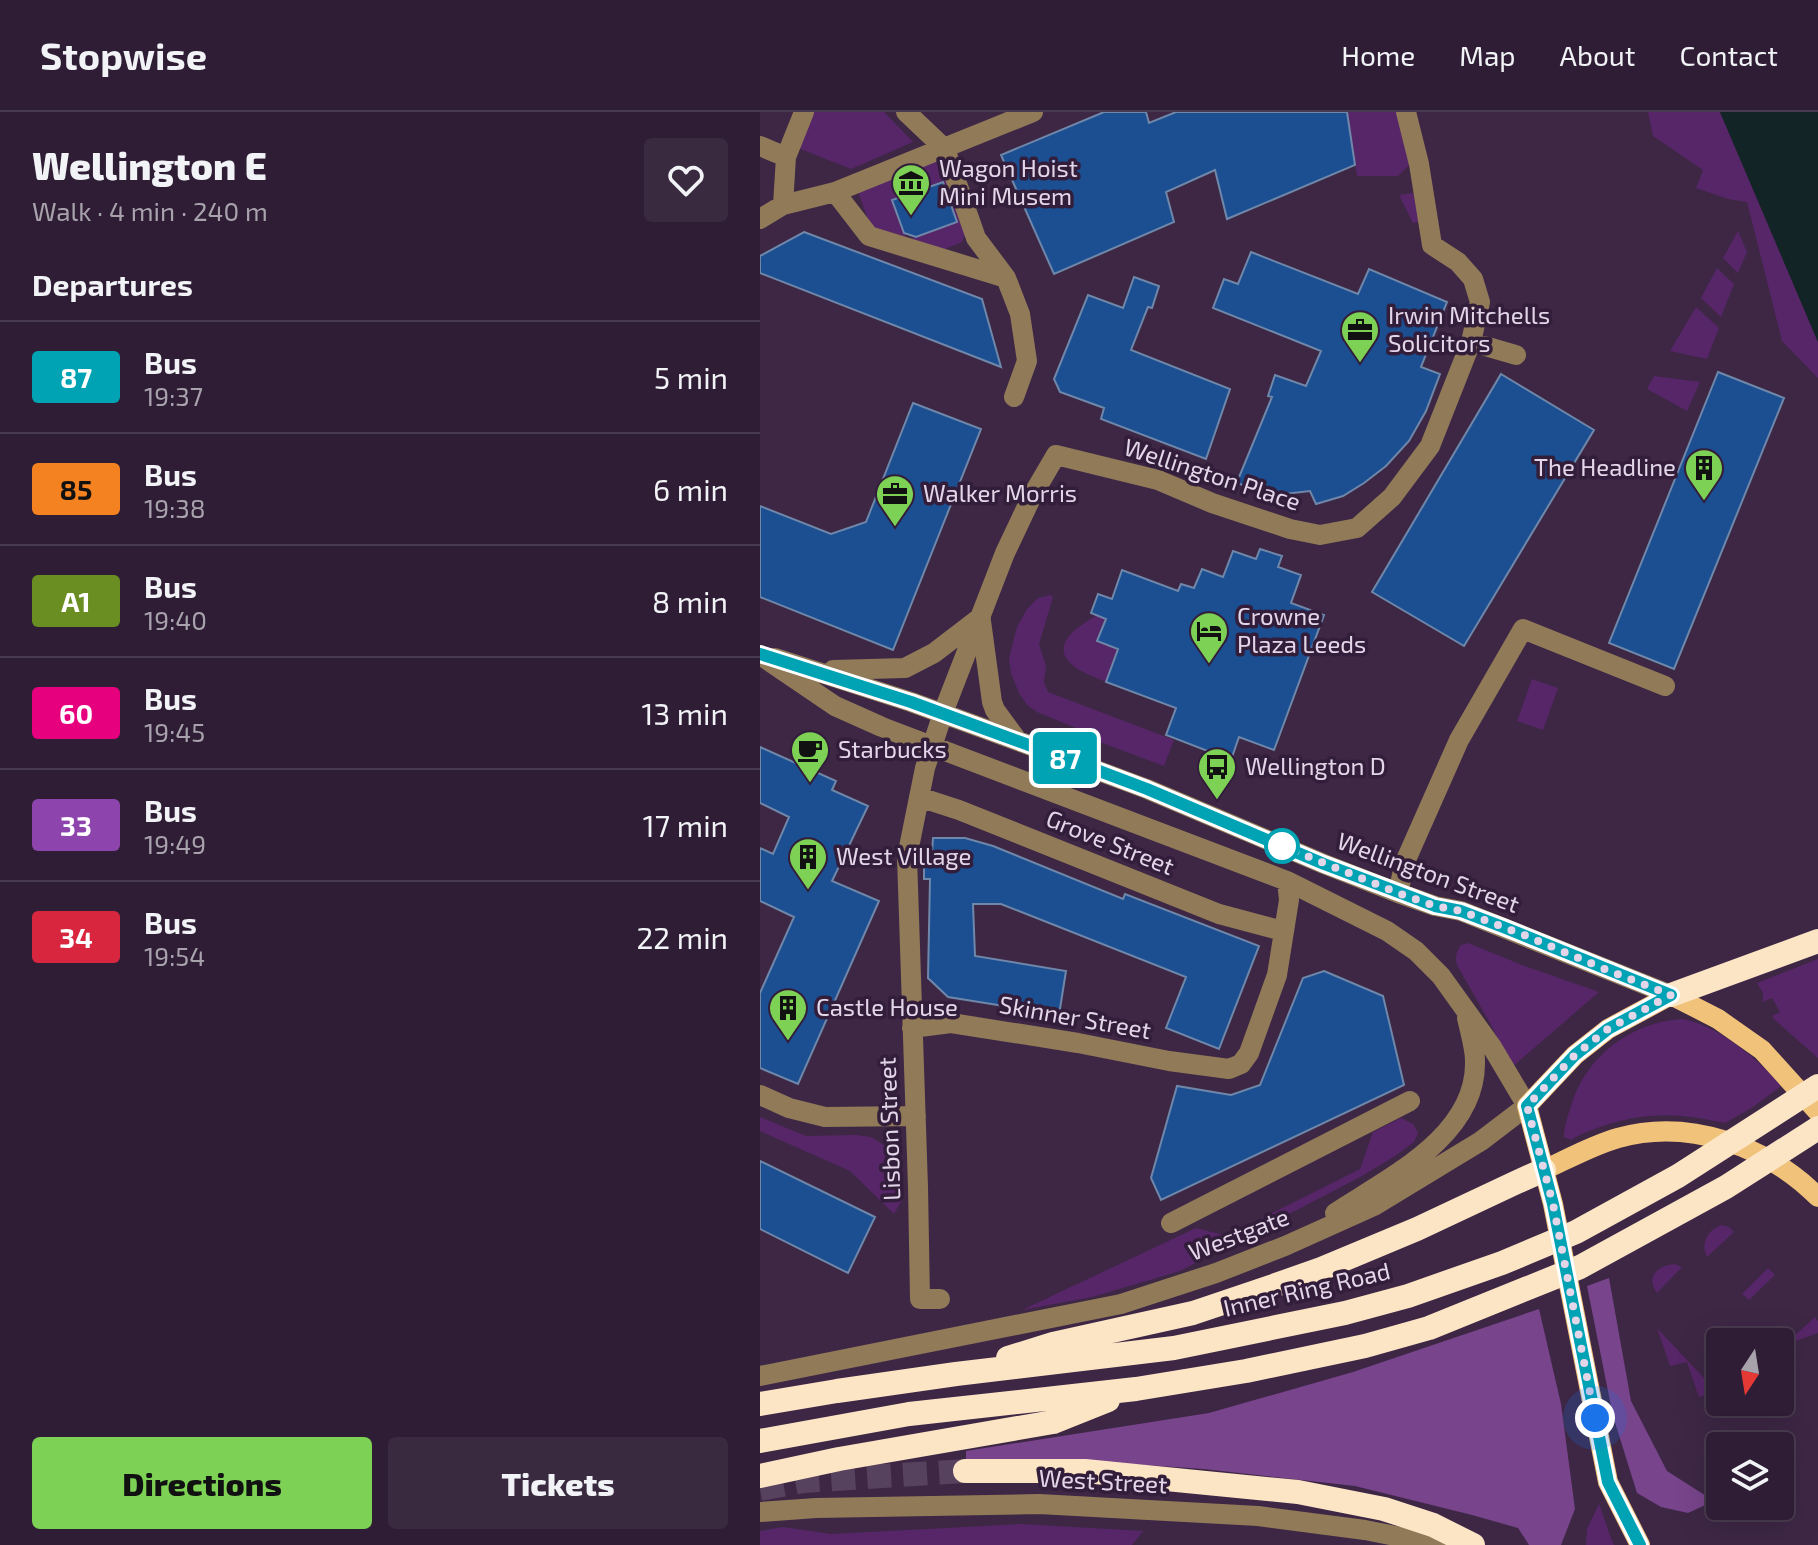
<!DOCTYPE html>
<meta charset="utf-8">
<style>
:root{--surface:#2e1d34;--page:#3a2a40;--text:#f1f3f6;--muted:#a7a2ac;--line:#493b4f;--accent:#7dd154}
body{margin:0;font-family:"Exo 2",sans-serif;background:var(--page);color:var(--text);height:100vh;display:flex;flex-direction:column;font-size:30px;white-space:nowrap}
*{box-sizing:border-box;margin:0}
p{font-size:26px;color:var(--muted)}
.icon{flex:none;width:44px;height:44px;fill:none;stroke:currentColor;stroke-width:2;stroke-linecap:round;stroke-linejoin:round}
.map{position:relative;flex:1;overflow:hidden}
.sheet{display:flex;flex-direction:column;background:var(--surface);width:760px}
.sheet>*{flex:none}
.badge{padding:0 16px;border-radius:6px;font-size:28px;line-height:52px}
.needle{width:52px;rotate:192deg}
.controls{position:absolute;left:946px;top:1216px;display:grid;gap:16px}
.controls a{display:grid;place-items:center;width:88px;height:88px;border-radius:8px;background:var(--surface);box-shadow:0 8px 32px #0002,0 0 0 2px var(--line);font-size:40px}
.you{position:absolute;width:40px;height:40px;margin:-20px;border:6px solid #fff;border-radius:50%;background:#1a73e8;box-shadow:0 0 0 12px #1a73e833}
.map>.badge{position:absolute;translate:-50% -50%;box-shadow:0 0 0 4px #fff}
h2{padding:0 32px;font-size:30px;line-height:72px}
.round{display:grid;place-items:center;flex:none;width:84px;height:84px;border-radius:8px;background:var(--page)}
.summary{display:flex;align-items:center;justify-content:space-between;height:136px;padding:0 32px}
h1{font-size:38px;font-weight:800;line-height:60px}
.primary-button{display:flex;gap:16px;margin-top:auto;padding:16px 32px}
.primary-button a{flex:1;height:92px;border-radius:8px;background:var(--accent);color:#111;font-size:32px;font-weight:800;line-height:92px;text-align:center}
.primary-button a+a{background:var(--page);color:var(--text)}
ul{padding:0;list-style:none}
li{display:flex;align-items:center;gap:24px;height:112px;padding:0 32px;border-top:2px solid var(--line)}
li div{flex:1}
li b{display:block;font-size:30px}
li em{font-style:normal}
li .badge{min-width:88px;font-weight:700;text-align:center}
header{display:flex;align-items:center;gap:48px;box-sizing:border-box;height:112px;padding:0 40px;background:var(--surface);border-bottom:2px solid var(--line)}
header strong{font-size:38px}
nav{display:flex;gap:44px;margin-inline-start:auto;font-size:28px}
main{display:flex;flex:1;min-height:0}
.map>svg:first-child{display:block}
.green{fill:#572668;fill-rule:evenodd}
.forest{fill:#78448b}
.water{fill:#122425}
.building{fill:#1c4f92;stroke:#6f87a9;stroke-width:2}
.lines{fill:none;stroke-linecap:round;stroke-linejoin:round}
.highway-tunnel{stroke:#56415e;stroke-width:24;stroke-dasharray:24 12;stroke-linecap:butt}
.minor{stroke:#917a58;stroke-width:20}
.major{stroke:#f1c27a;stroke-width:20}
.highway{stroke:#fce5c5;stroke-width:24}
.line-casing{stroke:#fff;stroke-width:18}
.line{stroke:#00a3b4;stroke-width:12}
.walk{stroke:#e4d6e9;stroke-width:8;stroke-dasharray:0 14.4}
.stop-dot{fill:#fff;stroke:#00a3b4;stroke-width:4}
.labels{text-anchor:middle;stroke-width:7;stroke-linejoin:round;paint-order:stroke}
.poi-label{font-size:24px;fill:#e4d6e9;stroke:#321d3a;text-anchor:start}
.street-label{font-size:24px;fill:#e4d6e9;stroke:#321d3a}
</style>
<header>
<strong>Stopwise</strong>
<nav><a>Home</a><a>Map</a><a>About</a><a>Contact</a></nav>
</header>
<main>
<section class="sheet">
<div class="summary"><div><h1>Wellington E</h1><p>Walk · 4 min · 240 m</p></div><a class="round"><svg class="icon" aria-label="heart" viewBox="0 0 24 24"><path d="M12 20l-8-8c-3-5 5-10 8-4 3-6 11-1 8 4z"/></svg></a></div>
<h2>Departures</h2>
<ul>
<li><span class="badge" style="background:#00a3b4;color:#fff">87</span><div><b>Bus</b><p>19:37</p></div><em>5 min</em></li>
<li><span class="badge" style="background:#f58220;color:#111">85</span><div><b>Bus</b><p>19:38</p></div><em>6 min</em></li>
<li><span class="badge" style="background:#6b8e23;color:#fff">A1</span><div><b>Bus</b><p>19:40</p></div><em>8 min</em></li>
<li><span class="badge" style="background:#e6007e;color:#fff">60</span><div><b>Bus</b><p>19:45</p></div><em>13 min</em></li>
<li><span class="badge" style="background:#8e44ad;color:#fff">33</span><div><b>Bus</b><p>19:49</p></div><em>17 min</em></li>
<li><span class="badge" style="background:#d7263d;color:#fff">34</span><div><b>Bus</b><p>19:54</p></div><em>22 min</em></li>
</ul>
<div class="primary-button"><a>Directions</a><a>Tickets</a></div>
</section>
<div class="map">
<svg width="1058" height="1433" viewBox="0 0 1058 1433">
<rect width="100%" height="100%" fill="#3d2745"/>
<!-- green -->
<path class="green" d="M53,0H124L153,30L91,57L38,36Z
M587,0H638L652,50L638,64H597Z
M888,0H960L1058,230V266L1022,229L987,90L968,87L936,76L943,58L893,24Z
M180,48L207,118L202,130L178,140L112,119L97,77ZM183,70L197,110L147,128L133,88Z
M653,81L662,109L653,111L639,83Z
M978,119L987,140L978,161L963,146Z
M957,156L974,172L961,205L941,186Z
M936,195L959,216L947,247L910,239Z
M894,264L940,270L927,299L887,277Z
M290,483L293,485L279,532L286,554L284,570L288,580L414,628L404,654L329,626L318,617L277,600L267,593L259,581L251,561L249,546L257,515L267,497L278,486Z
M337,503L346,507L338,529L358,537L346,570C328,563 288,549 310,523C317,515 328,509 337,503Z
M772,567L798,576L783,618L757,609Z
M708,831L762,853L839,880L752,955L730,911L697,853C695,845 696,840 701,833Z
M1058,847V946L1015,908L1012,904L1020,900L1012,886L1003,890V881L997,871Z
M922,907C958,913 996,946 1020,972V975L993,995L965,1011C920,1002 892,999 846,1013C834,1017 822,1021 811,1028L804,1025C804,1014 808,1004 811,994C825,945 871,910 922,907Z
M0,1005L46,1024L96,1023L111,1025L127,1035L139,1051L142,1088L134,1102L90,1059L0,1019Z
M641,1006L653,1012L658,1021L654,1030L635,1044L602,1064L420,1159L332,1185L262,1198L436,1116L467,1124L600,1057L613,1020Z
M962,1113L969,1115L974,1120L947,1145C940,1131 948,1117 962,1113Z
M914,1152L922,1155L897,1181C885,1164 898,1154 914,1152Z
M1008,1156L1015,1163L989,1188L982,1182Z
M1055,1205L1058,1209V1221L1030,1231V1228Z
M897,1216L956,1279L939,1285L927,1250L910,1254Z
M839,1392L852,1429L854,1433H826L827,1417Z
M261,1412L383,1419L372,1433H0V1419L23,1415L71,1422Z"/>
<!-- forest -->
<path class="forest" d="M849,1166L871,1289L907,1359L954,1389L928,1401L901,1395L877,1381L853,1304L827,1174Z
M779,1197L801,1292L815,1397L801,1433H769L758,1416L712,1403L595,1374L444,1357L326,1349L206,1351V1339L449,1301L593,1260Z"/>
<!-- water -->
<path class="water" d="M960,0H1058V230Z"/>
<!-- building -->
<path class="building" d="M344,0H386L389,11L416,0H587L595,53L467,107L455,58L406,80L414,110L294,162L241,43Z
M183,70L197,110L156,125L144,121L132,88Z
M44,120L222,187L241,255L0,161V144Z
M491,140L598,182L609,157L687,190L661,255L680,262L666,299L649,329L626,354L604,371L583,384L556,392L550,379L524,382L489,377L477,370L512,285L508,284L515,263L546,274L561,239L453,196L464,167L478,172Z
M374,165L399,174L392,196L388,195L371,238L470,277L446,347L341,307L344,296L300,280L294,267L328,183L363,196Z
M958,260L1024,286L914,557L849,531Z
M741,262L834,318L704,534L612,480Z
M153,291L221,317L133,538L0,485V394L71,422L106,410Z
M500,437L522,444L518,455L541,463L531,491L564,503L514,638L479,625L471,648L406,623L416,596L346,570L358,537L337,529L346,507L331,501L338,482L352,487L362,458L418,479L421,472L434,476L442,457L463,465L473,439L496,447Z
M0,635L76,669L72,678L108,694L72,769L119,789L38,972L0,956V881L34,805L0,789V736L13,742L29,705L0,691Z
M173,726H205L233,734L363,787L365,782L499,834L459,937L406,916L426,865L241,792H213L215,844L306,859L299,903L188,885L168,866L170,767H164V741H172Z
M564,859L623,884L644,973L401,1088L391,1066L417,974L471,983L500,973L543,866Z
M0,1049L115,1105L88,1161L0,1117Z"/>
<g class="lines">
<!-- highway-tunnel -->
<path class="highway-tunnel" d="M0,1377L44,1369L205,1359"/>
<!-- minor -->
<path class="minor" d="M146,0L185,37L216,126L246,166L260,202L267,249L254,285
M0,34L26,45
M75,80L109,124L246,166
M23,93L26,45L44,0
M0,107L23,93L75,80L273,0
M711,230L756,243
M221,509L232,590L235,598L257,628
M0,543L75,594L122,615L527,769L627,819L656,839L681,864L732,935L767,994L721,1029L614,1094L525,1134L456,1161L361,1192L0,1264
M15,546L151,590L258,629L387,677L564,752L638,781L675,794L701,799L911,883
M73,558L145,556L174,541L221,505
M159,685L199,698L459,802L523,819
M638,781L645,750L699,628L763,517L905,574
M152,916L191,911L318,931L409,949L469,957L481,952L489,941L517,863L529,788L527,769
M0,983L29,996L65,1005L156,1004
M575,1101C628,1066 717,1024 715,949C715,935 710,920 707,906
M411,1111L650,989
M180,1187H160L158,1075L147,745L165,656L183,601L245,441L272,384L296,343L398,368L452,391L530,417L560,423L597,416L632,385L670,334L711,230L720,190L713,167L698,150L672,133L659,52L646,0
M0,1400L56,1396L279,1392L498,1404L605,1418L681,1433"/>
<!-- major -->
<path class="major" d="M784,1058C808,1047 833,1033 858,1026C929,1006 1007,1034 1058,1085
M880,1433L848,1370L793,1092L767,994L815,943L848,917L911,883L958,907L1002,938L1058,1000"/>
<!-- highway -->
<path class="highway" d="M911,883L1058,829
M248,1246L293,1232L433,1201L513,1174L561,1157L657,1117L757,1070L784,1058
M0,1292L77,1279L196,1262L414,1236L585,1201L648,1184L742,1151L816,1120L918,1064L1058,974
M0,1329L149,1302L376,1277L486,1259L605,1234L669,1216L820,1155L966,1075L1058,1016
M205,1359H325L538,1380L624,1397L673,1413L713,1433
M0,1364L79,1347L293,1310L348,1288"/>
</g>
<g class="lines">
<defs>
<path id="line" d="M0,542L151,590L310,648L387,677L564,752L675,794L701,799L743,815L911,883L848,917L815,943L767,994L793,1092L848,1370L880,1433"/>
</defs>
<!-- line casing -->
<use href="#line" class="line-casing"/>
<!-- line -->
<use href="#line" class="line"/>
<!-- walk -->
<path class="walk" d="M522,734L638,781L675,794L701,799L764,823L847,858L911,883L848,917L815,943L767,994L793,1092L835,1306"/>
</g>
<!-- icons -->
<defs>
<symbol id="museum-pin" viewBox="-11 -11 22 30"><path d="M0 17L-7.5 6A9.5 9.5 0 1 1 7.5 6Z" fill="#7dd154" stroke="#321d3a"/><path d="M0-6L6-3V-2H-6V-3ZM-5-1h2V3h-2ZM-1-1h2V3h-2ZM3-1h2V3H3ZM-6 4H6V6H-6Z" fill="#111"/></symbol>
<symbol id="office-pin" viewBox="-11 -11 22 30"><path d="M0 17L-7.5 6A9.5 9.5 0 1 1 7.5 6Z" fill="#7dd154" stroke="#321d3a"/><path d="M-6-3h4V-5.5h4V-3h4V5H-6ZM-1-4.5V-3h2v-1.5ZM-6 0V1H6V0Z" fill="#111"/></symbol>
<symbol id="building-pin" viewBox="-11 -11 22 30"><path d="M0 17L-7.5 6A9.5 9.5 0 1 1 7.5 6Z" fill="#7dd154" stroke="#321d3a"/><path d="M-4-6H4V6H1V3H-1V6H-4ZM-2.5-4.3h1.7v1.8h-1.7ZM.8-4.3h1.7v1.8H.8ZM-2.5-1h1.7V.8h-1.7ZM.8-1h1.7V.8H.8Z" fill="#111"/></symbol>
<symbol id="hotel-pin" viewBox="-11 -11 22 30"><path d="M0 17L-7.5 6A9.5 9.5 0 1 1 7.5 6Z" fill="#7dd154" stroke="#321d3a"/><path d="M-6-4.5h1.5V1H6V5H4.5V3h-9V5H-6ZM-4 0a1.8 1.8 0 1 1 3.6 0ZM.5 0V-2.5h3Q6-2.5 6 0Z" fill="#111"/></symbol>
<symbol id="cafe-pin" viewBox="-11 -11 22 30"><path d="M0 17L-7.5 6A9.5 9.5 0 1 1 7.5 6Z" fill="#7dd154" stroke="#321d3a"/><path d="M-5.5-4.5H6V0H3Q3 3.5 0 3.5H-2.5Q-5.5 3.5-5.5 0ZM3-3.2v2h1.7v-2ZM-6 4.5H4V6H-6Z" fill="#111"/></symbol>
<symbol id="bus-pin" viewBox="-11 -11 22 30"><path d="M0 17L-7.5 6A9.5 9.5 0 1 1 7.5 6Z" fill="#7dd154" stroke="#321d3a"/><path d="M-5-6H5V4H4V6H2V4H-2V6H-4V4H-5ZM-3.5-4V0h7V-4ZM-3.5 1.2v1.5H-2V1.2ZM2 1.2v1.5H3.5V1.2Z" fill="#111"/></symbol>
</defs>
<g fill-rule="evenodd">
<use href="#museum-pin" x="129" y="49" width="44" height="60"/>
<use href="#office-pin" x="578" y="196" width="44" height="60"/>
<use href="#building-pin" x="922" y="334" width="44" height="60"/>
<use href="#office-pin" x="113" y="360" width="44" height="60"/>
<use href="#hotel-pin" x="427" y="497" width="44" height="60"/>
<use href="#cafe-pin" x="28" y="616" width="44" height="60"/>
<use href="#bus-pin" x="435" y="633" width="44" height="60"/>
<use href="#building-pin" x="26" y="723" width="44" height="60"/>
<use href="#building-pin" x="6" y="874" width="44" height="60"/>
</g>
<!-- markers -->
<circle class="stop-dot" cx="522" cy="734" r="16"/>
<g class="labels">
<!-- poi labels -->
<g class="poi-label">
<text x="179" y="65">Wagon Hoist<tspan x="179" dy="28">Mini Musem</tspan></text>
<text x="628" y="212">Irwin Mitchells<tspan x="628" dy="28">Solicitors</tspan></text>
<text x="916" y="364" text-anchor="end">The Headline</text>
<text x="163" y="390">Walker Morris</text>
<text x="477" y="513">Crowne<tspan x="477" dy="28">Plaza Leeds</tspan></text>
<text x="78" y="646">Starbucks</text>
<text x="485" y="663">Wellington D</text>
<text x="76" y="753">West Village</text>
<text x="56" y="904">Castle House</text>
</g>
<!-- street labels -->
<g class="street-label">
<text transform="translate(452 363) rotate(18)" y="8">Wellington Place</text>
<text transform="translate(350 731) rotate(22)" y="8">Grove Street</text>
<text transform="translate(668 761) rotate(20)" y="8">Wellington Street</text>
<text transform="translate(315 906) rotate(10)" y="8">Skinner Street</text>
<text transform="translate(130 1017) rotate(-92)" y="8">Lisbon Street</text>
<text transform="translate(479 1123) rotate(-21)" y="8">Westgate</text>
<text transform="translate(547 1178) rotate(-13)" y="8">Inner Ring Road</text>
<text transform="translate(343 1370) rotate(3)" y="8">West Street</text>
</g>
</g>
</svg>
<div class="controls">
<a><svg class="needle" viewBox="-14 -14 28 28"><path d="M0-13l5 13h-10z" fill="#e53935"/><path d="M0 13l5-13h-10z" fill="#a7a2ac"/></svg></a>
<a><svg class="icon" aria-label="layers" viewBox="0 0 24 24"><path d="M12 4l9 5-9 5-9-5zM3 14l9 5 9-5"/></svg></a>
</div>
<div class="you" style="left:835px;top:1306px"></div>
<b class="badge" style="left:305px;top:646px;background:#00a3b4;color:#fff">87</b>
</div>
</main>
